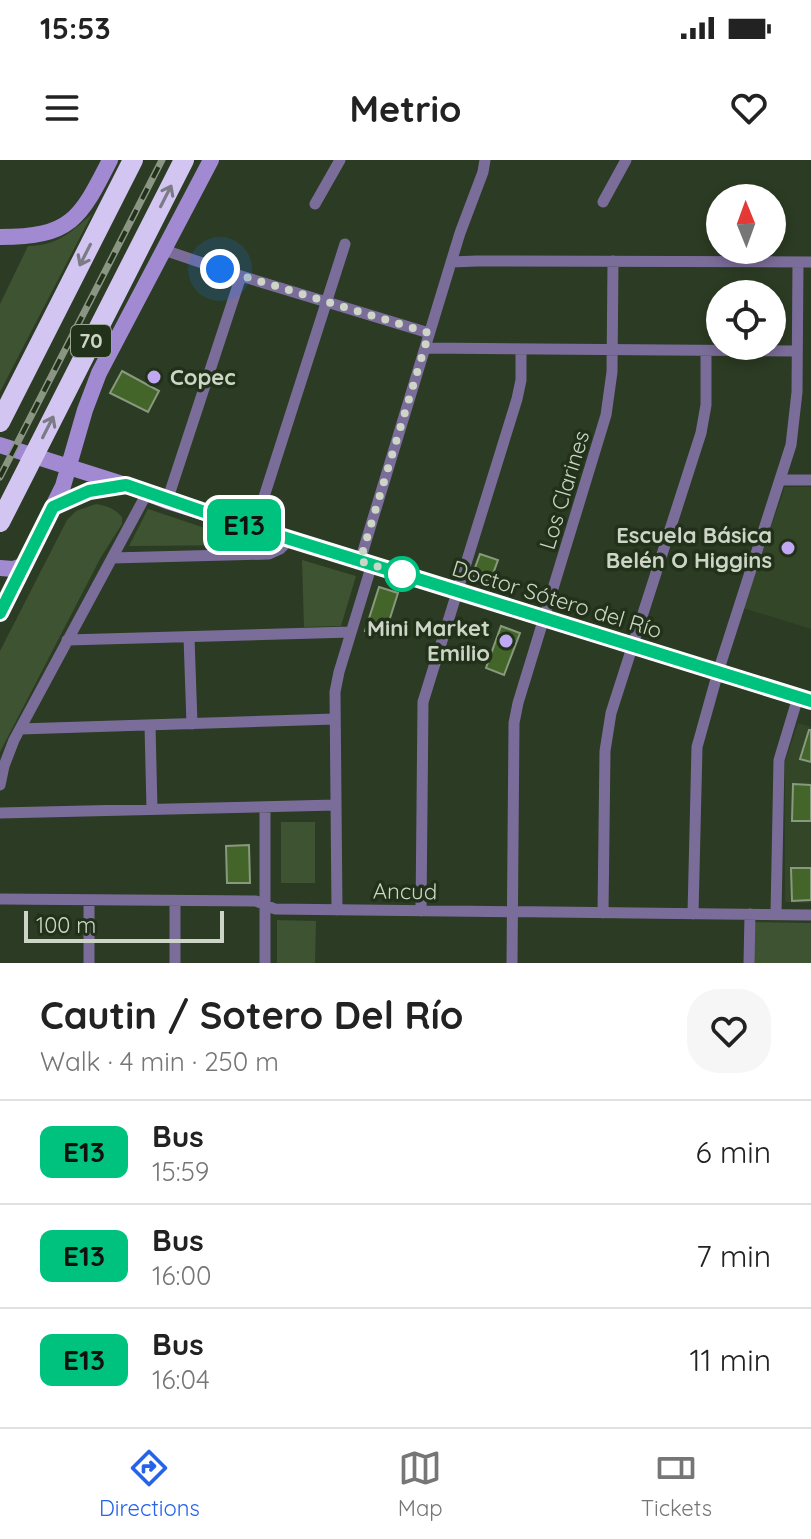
<!DOCTYPE html>
<meta charset="utf-8">
<style>
:root{--surface:#fff;--page:#f6f6f6;--text:#222;--muted:#767676;--line:#e0e0e0;--accent:#2563eb}
body{margin:0;font-family:Quicksand,sans-serif;background:var(--page);color:var(--text);height:100vh;display:flex;flex-direction:column;font-size:30px;white-space:nowrap}
*{box-sizing:border-box;margin:0}
p{font-size:26px;color:var(--muted)}
.icon{flex:none;width:44px;height:44px;fill:none;stroke:currentColor;stroke-width:2;stroke-linecap:round;stroke-linejoin:round}
.map{position:relative;height:803px;overflow:hidden}
.drawer{display:flex;flex-direction:column;background:var(--surface);flex:1}
.drawer>*{flex:none}
.badge{padding:0 16px;border-radius:12px;font-size:28px;line-height:52px}
.needle{width:52px;rotate:359deg}
.controls{position:absolute;left:706px;top:24px;display:grid;gap:16px}
.controls a{display:grid;place-items:center;width:80px;height:80px;border-radius:50%;background:var(--surface);box-shadow:0 4px 12px #0003;font-size:40px}
.scale{position:absolute;left:24px;bottom:20px;width:200px;box-sizing:border-box;padding-left:8px;border:4px solid #ccd5c6;border-top:0;font-size:22px;line-height:28px;white-space:nowrap;color:#ccd5c6;-webkit-text-stroke:6px #223119;paint-order:stroke}
.you{position:absolute;width:40px;height:40px;margin:-20px;border:6px solid #fff;border-radius:50%;background:#1a73e8;box-shadow:0 0 0 12px #1a73e833}
.map>.badge{position:absolute;translate:-50% -50%;box-shadow:0 0 0 4px #fff}
.round{display:grid;place-items:center;flex:none;width:84px;height:84px;border-radius:32px;background:var(--page)}
.overview{display:flex;align-items:center;justify-content:space-between;height:136px;padding:0 40px}
h1{font-size:38px;font-weight:700;line-height:60px}
ul{padding:0;list-style:none}
li{display:flex;align-items:center;gap:24px;height:104px;padding:0 40px;border-top:2px solid var(--line)}
li div{flex:1}
li b{display:block;font-size:30px}
li em{font-style:normal}
li .badge{min-width:88px;font-weight:700;text-align:center}
.status{display:flex;justify-content:space-between;align-items:center;height:56px;padding:0 40px;background:var(--surface);direction:ltr}
.status svg{height:22px;fill:currentColor}
header{display:flex;justify-content:space-between;align-items:center;height:104px;padding:0 40px;background:var(--surface);font-size:36px;font-weight:700}
.tabs{display:flex;justify-content:space-around;align-items:center;height:112px;border-top:2px solid var(--line);background:var(--surface);font-size:22px;color:var(--muted)}
.tabs a{display:grid;justify-items:center;gap:4px}
.tabs .on{color:var(--accent)}
.map>svg:first-child{display:block}
.built{fill:#344628}
.green{fill:#3e5331}
.building{fill:#43652a;stroke:#889a7e;stroke-width:2}
.lines{fill:none;stroke-linecap:round;stroke-linejoin:round}
.street{stroke:#7b6d9a;stroke-width:11}
.secondary{stroke:#a28ad2;stroke-width:16}
.highway{stroke:#d3c5f1;stroke-width:20}
.rail-casing{stroke:#8a9683;stroke-width:7}
.rail{stroke:#223119;stroke-width:4;stroke-dasharray:12;stroke-linecap:butt}
.oneway{stroke:#7a7b85}
.line-casing{stroke:#fff;stroke-width:18}
.line{stroke:#00c27f;stroke-width:12}
.walk{stroke:#ccd5c6;stroke-width:8;stroke-dasharray:0 14.4}
.poi-dot{fill:#c1a8f3;stroke:#223119;stroke-width:3}
.stop-dot{fill:#fff;stroke:#00c27f;stroke-width:4}
.labels{text-anchor:middle;stroke-width:7;stroke-linejoin:round;paint-order:stroke}
.shield{fill:#223119;stroke:#99a492;stroke-width:2}
.shield-label{font-size:20px;font-weight:bold;fill:#ccd5c6}
.poi-label{font-size:22px;font-weight:bold;fill:#ccd5c6;stroke:#223119;text-anchor:end}
.street-label{font-size:22px;fill:#ccd5c6;stroke:#223119}
</style>
<div class="status"><b>15:53</b><svg viewBox="0 0 49 12"><path d="M0 12V9h3v3zM5 12V6h3v6zM10 12V3h3v9zM15 12V0h3v12zM26 1h20v11H26zM47 4h2v5h-2z"/></svg></div>
<header><svg class="icon" aria-label="menu" viewBox="0 0 24 24"><path d="M4 6h16M4 12h16M4 18h16"/></svg>Metrio<svg class="icon" aria-label="heart" viewBox="0 0 24 24"><path d="M12 20l-8-8c-3-5 5-10 8-4 3-6 11-1 8 4z"/></svg></header>
<div class="map">
<svg width="811" height="803" viewBox="0 0 811 803">
<rect width="100%" height="100%" fill="#2c3b23"/>
<!-- built -->
<path class="built" d="M785,327H811V469L743,448Z
M798,563L811,567V743L785,742V602Z"/>
<!-- green -->
<path class="green" d="M92,54L0,232V144L28,86C57,86 71,72 92,54Z
M96,344C107,346 114,348 122,357V364L101,397L0,592V491L67,360L76,351Z
M148,349L256,385L129,386Z
M302,400L356,416L341,466L304,467Z
M281,662H315V723H281Z
M277,760L316,761L315,803H277Z
M751,762L811,763V803H751Z"/>
<!-- building -->
<path class="building" d="M122,211L159,231L148,252L110,233Z
M480,394L498,400L490,422L472,416Z
M379,427L398,433L384,477L365,471Z
M501,466L520,473L504,515L486,508Z
M809,570H811V602L800,599Z
M793,624L811,625V661H792Z
M249,685L250,723H227L226,686Z
M791,708H811V740L792,741Z"/>
<g class="lines">
<!-- street -->
<path class="street" d="M603,42L626,0
M315,44L340,0
M164,90L241,116L429,173
M451,102L477,101L811,102
M425,188L797,191
M780,320H811
M167,341L241,116
M254,368L345,84
M112,398L269,394L280,389L290,379
M360,401L460,73L483,12L485,0
M189,477L192,564
M67,480L351,472
M150,565L152,649
M20,569L335,559
M0,625L4,606L14,580L147,333
M265,647V803
M0,653L336,645
M0,739L256,741L275,749L811,755
M337,750L335,532L339,512L372,404
M421,751L423,542L517,239L521,220V190
M603,753L605,591L611,553L701,273L706,245V191
M693,754L697,587L718,512L791,285L797,232L798,102
M776,754L779,600L798,537
M89,803V740
M175,803V741
M512,803L514,563L518,543L606,255L612,212L613,101
M749,803L750,754"/>
<!-- secondary -->
<path class="secondary" d="M0,77C71,77 80,59 110,0
M0,285L126,325L167,341L811,541
M53,347L89,331L120,326
M0,408L13,409L25,405
M0,453L63,326L85,250L99,213L211,0"/>
<!-- highway -->
<path class="highway" d="M0,262L133,0
M0,362L184,0"/>
<defs>
<path id="rail" d="M0,317L162,0"/>
</defs>
<!-- rail casing -->
<use href="#rail" class="rail-casing"/>
<!-- rail -->
<use href="#rail" class="rail"/>
</g>
<!-- one-way arrows -->
<defs><path id="oneway-shaft" d="M-6 0H5M1.5-3L5.5 0L1.5 3" fill="none" stroke-width="1.6" stroke-linecap="round" stroke-linejoin="round" transform="scale(2)"/></defs>
<g class="oneway">
<use href="#oneway-shaft" transform="translate(166 36) rotate(-63)"/>
<use href="#oneway-shaft" transform="translate(85 95) rotate(117)"/>
<use href="#oneway-shaft" transform="translate(48 267) rotate(-63)"/>
</g>
<g class="lines">
<defs>
<path id="line" d="M0,453L53,347L89,331L126,325L225,359L811,541"/>
</defs>
<!-- line casing -->
<use href="#line" class="line-casing"/>
<!-- line -->
<use href="#line" class="line"/>
<!-- walk -->
<path class="walk" d="M220,109L429,173L360,401L402,414"/>
</g>
<!-- markers -->
<g class="poi-dot">
<circle cx="154" cy="217" r="8"/>
<circle cx="788" cy="388" r="8"/>
<circle cx="506" cy="481" r="8"/>
</g>
<circle class="stop-dot" cx="402" cy="414" r="16"/>
<g class="labels">
<!-- shield labels -->
<rect class="shield" x="71" y="165" width="40" height="32" rx="6"/>
<g class="shield-label">
<text x="91" y="188">70</text>
</g>
<!-- poi labels -->
<g class="poi-label">
<text x="170" y="225" text-anchor="start">Copec</text>
<text x="772" y="383">Escuela Básica<tspan x="772" dy="25">Belén O Higgins</tspan></text>
<text x="490" y="476">Mini Market<tspan x="490" dy="25">Emilio</tspan></text>
</g>
<!-- street labels -->
<g class="street-label">
<text transform="translate(564 330) rotate(-73)" y="8">Los Clarines</text>
<text transform="translate(557 439) rotate(17)" y="8">Doctor Sótero del Río</text>
<text transform="translate(405 731) rotate(1)" y="8">Ancud</text>
</g>
</g>
</svg>
<div class="controls">
<a><svg class="needle" viewBox="-14 -14 28 28"><path d="M0-13l5 13h-10z" fill="#e53935"/><path d="M0 13l5-13h-10z" fill="#767676"/></svg></a>
<a><svg class="icon" aria-label="locate" viewBox="0 0 24 24"><circle cx="12" cy="12" r="6"/><path d="M12 2v4M12 18v4M2 12h4M18 12h4"/></svg></a>
</div>
<div class="scale">100 m</div>
<div class="you" style="left:220px;top:109px"></div>
<b class="badge" style="left:244px;top:365px;background:#00c27f;color:#111">E13</b>
</div>
<section class="drawer">
<div class="overview"><div><h1>Cautin / Sotero Del Río</h1><p>Walk · 4 min · 250 m</p></div><a class="round"><svg class="icon" aria-label="heart" viewBox="0 0 24 24"><path d="M12 20l-8-8c-3-5 5-10 8-4 3-6 11-1 8 4z"/></svg></a></div>
<ul>
<li><span class="badge" style="background:#00c27f;color:#111">E13</span><div><b>Bus</b><p>15:59</p></div><em>6 min</em></li>
<li><span class="badge" style="background:#00c27f;color:#111">E13</span><div><b>Bus</b><p>16:00</p></div><em>7 min</em></li>
<li><span class="badge" style="background:#00c27f;color:#111">E13</span><div><b>Bus</b><p>16:04</p></div><em>11 min</em></li>
</ul>
</section>
<nav class="tabs">
<a class="on"><svg class="icon" aria-label="directions" viewBox="0 0 24 24"><path d="M12 3l9 9-9 9-9-9zM9 14v-3h6M13 9l2 2-2 2"/></svg>Directions</a>
<a><svg class="icon" aria-label="map" viewBox="0 0 24 24"><path d="M3 6l6-2 6 2 6-2v14l-6 2-6-2-6 2zM9 4v14M15 6v14"/></svg>Map</a>
<a><svg class="icon" aria-label="tickets" viewBox="0 0 24 24"><path d="M3 7h18v10H3zM15 7v10"/></svg>Tickets</a>
</nav>
